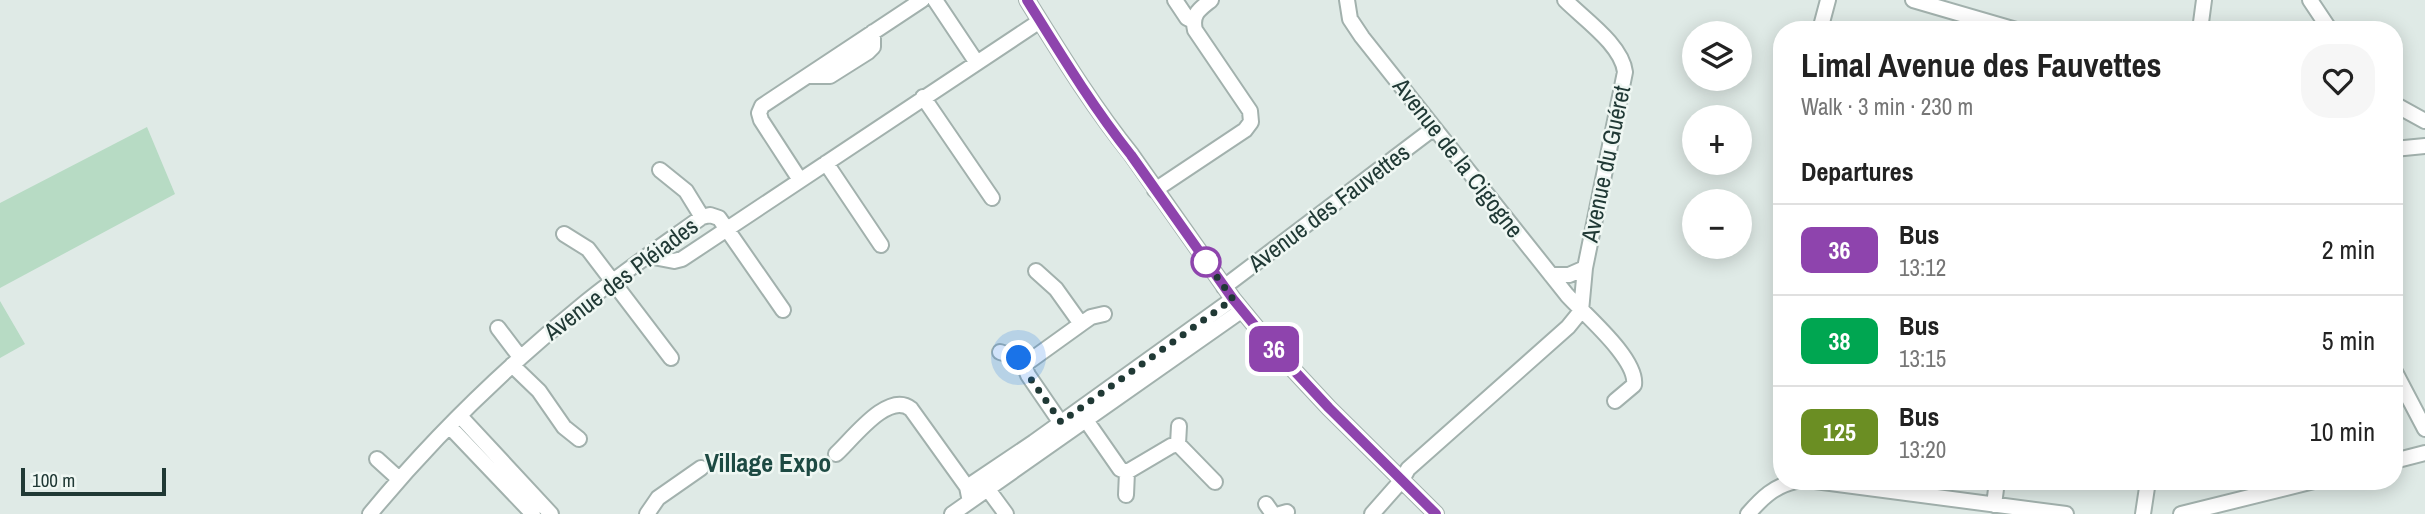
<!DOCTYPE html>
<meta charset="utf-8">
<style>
:root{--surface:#fff;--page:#f6f6f6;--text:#222;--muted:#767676;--line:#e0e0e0}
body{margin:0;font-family:"Archivo Narrow",sans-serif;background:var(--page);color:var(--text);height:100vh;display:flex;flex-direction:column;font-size:26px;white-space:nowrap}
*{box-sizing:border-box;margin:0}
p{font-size:23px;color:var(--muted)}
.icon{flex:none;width:38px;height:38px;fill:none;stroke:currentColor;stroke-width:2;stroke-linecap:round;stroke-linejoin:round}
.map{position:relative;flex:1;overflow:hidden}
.sheet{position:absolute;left:1773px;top:21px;width:630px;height:469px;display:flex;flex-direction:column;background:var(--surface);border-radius:28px;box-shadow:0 4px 18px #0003}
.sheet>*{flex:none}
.badge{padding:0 14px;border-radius:10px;font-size:24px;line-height:46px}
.fabs{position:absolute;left:1682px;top:21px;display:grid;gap:14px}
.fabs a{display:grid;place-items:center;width:70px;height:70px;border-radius:50%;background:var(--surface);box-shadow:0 4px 18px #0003;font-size:35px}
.scale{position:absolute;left:21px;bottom:18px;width:145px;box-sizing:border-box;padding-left:7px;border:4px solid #203935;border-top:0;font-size:19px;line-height:24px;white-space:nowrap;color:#203935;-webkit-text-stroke:5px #eff7f3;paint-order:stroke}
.you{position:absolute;width:35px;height:35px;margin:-18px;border:5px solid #fff;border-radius:50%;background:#1a73e8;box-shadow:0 0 0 10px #1a73e833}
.map>.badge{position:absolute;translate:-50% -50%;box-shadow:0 0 0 4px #fff}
h2{padding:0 28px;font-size:26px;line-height:63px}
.round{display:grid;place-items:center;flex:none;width:74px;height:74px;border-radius:28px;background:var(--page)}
.head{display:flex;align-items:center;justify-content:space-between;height:119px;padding:0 28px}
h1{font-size:33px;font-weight:700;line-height:52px}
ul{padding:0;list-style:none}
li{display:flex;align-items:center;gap:21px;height:91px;padding:0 28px;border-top:2px solid var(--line)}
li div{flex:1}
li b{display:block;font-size:26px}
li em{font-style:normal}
li .badge{min-width:77px;font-weight:700;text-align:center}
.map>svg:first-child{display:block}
.green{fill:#b7dbc4}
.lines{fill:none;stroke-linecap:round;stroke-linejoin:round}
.minor-casing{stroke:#a2b1ad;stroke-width:18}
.minor{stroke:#fff;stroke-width:14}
.line-casing{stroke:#fff;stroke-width:16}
.line{stroke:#8e44ad;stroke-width:10}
.walk{stroke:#203935;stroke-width:7;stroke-dasharray:0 12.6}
.stop-dot{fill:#fff;stroke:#8e44ad;stroke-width:3.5}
.labels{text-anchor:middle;stroke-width:5;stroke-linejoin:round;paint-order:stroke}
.street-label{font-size:24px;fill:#203935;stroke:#eff7f3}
.neighbourhood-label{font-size:26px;font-weight:bold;fill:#1d4a43;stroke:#eff7f3}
</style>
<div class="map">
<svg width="2425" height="514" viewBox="0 0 2425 514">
<rect width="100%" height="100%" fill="#dfeae6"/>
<!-- green -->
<path class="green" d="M147,127L175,194L0,288V203Z
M0,301L25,344L0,358Z"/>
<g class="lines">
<defs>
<path id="minor" d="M935,0L977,63
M1027,0C1060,53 1092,106 1131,154L1233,299L1274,349L1329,408L1436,514
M1175,0L1187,18L1193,21
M1347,0L1350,19L1362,37L1567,295C1584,314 1638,359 1634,385L1615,401
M1913,0L2016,30
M2310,0L2330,30
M1820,30L1828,0
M2200,30L2204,0
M808,76H830L868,52L873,47V32
M923,97L992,198
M2394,104L2425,121
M2394,149L2425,146
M826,163L881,245
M660,170L686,191L702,217
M800,180L761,120L759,113L762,106L922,0
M1155,190L1245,130L1251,122L1250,111L1195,30C1191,14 1200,9 1211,0
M564,234L588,249L671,358
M648,256L674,261L682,259L1040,21
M1036,271L1056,289L1081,324L1024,365L1028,375L1065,429
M1551,275H1569L1585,268
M1224,287L1434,128
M1081,324L1091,317L1104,314
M498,328L520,357
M1000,352L1019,358L1024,365
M512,365L539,391L564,427L579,439
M2394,370L2425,429
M1081,413L1120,469L1127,472L1126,495
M460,416L551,514
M449,426L533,514
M1178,444L1179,426
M836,454C851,441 888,390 911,409L967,487L969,497
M377,459L399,479
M2394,461L2425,453
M1127,472L1171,446L1178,444L1215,482
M1815,481L2066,514
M984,484L1006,514
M967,487L1034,442L1233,299
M1266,504L1273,514
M1994,505L1997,481
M370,514C434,436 508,365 586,302C623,272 663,245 702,217L710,215L719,218L783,310
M647,514L658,498L701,468
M952,514L1241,311
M1280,514L1287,512
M1372,514L1402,480L1408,469L1568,327L1581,311L1585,268L1625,72C1622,45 1584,19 1565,0
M1748,514C1762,498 1774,486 1796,481
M2143,514L2148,481
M2181,514L2314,481"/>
</defs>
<!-- minor casing -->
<use href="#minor" class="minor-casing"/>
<!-- minor -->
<use href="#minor" class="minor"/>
</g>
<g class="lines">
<defs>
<path id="line" d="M1027,0C1060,53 1092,106 1131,155L1233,299L1274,349L1329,408L1436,514"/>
</defs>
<!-- line casing -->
<use href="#line" class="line-casing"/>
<!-- line -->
<use href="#line" class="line"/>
<!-- walk -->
<path class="walk" d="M1019,358L1028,375L1061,422L1233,299L1206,262"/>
</g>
<!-- markers -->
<circle class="stop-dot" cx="1206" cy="262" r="14"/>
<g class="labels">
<!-- street labels -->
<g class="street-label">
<text transform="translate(1458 158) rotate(52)" y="8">Avenue de la Cigogne</text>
<text transform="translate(1606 164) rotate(-78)" y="8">Avenue du Guéret</text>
<text transform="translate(1329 208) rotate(-37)" y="8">Avenue des Fauvettes</text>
<text transform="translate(621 279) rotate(-37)" y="8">Avenue des Pléiades</text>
</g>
<!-- neighbourhood labels -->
<g class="neighbourhood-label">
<text x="768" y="472">Village Expo</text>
</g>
</g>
</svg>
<div class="fabs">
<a><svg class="icon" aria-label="layers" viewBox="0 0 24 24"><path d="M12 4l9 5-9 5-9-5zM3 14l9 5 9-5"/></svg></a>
<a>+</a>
<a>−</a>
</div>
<div class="scale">100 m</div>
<div class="you" style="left:1019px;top:358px"></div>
<b class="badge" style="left:1274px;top:349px;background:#8e44ad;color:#fff">36</b>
<section class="sheet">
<div class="head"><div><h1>Limal Avenue des Fauvettes</h1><p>Walk · 3 min · 230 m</p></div><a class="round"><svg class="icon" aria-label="heart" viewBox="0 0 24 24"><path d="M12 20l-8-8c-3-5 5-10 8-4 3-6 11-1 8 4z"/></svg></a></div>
<h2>Departures</h2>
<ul>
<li><span class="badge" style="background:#8e44ad;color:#fff">36</span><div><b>Bus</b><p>13:12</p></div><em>2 min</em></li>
<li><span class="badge" style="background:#00a651;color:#fff">38</span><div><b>Bus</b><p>13:15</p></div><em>5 min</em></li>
<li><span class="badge" style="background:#6b8e23;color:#fff">125</span><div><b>Bus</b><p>13:20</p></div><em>10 min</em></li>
</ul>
</section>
</div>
